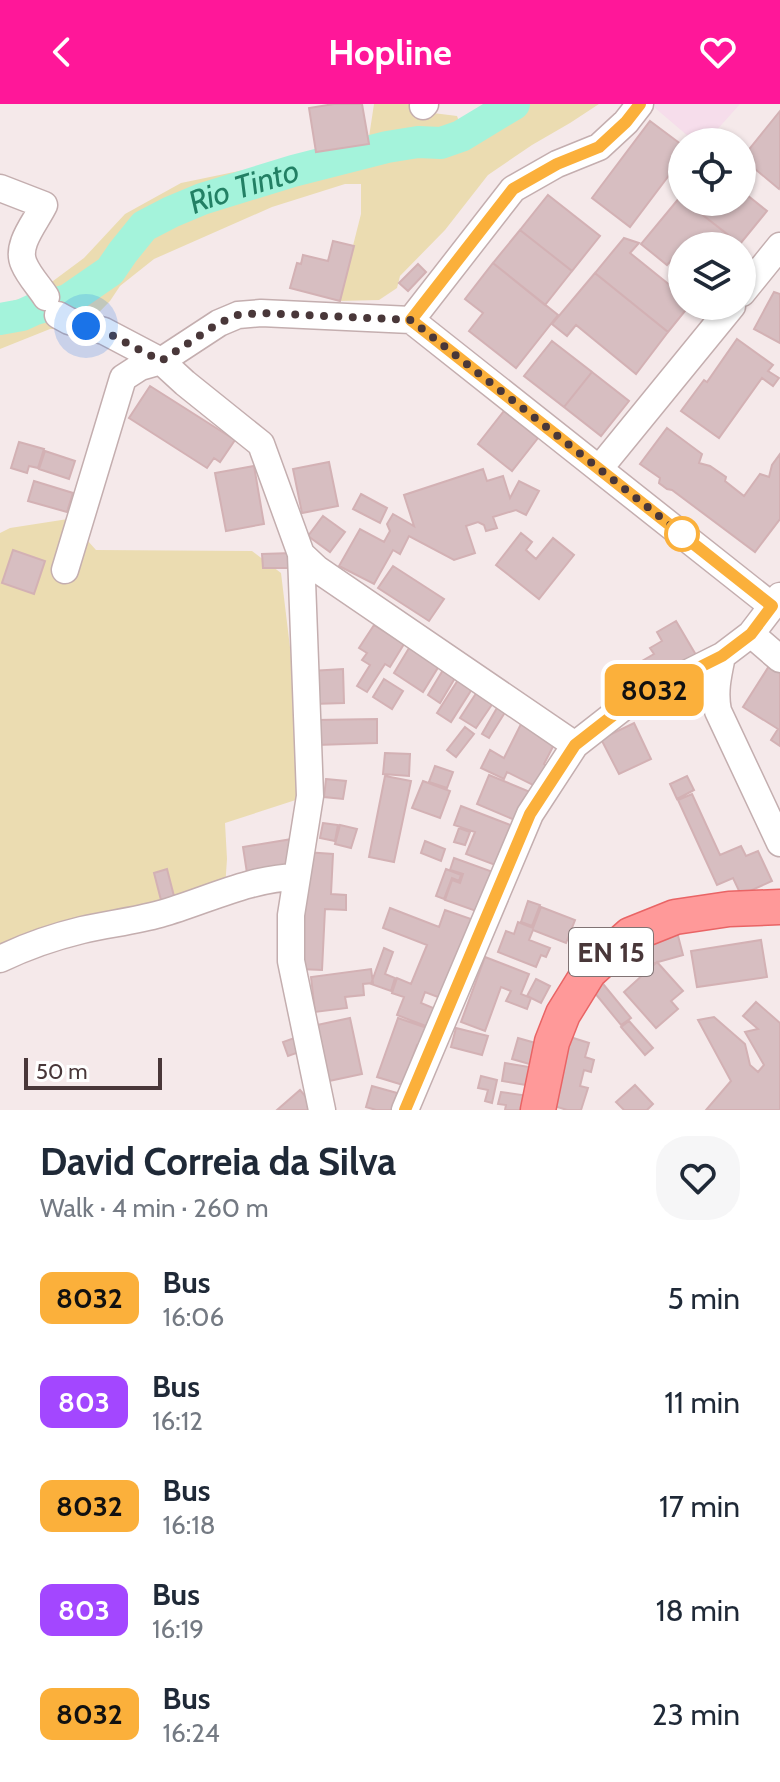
<!DOCTYPE html>
<meta charset="utf-8">
<style>
:root{--surface:#fff;--page:#f6f6f7;--text:#1f2937;--muted:#747a83;--accent:#ff1799}
body{margin:0;font-family:Cabin,sans-serif;background:var(--page);color:var(--text);height:100vh;display:flex;flex-direction:column;font-size:30px;white-space:nowrap}
*{box-sizing:border-box;margin:0}
p{font-size:26px;color:var(--muted)}
.icon{flex:none;width:44px;height:44px;fill:none;stroke:currentColor;stroke-width:2;stroke-linecap:round;stroke-linejoin:round}
.map{position:relative;height:1006px;overflow:hidden}
.details{display:flex;flex-direction:column;background:var(--surface);flex:1}
.details>*{flex:none}
.badge{padding:0 16px;border-radius:12px;font-size:28px;line-height:52px}
.controls{position:absolute;left:668px;top:24px;display:grid;gap:16px}
.controls a{display:grid;place-items:center;width:88px;height:88px;border-radius:50%;background:var(--surface);box-shadow:0 2px 6px #0004;font-size:40px}
.scale{position:absolute;left:24px;bottom:20px;width:138px;box-sizing:border-box;padding-left:8px;border:4px solid #493739;border-top:0;font-size:22px;line-height:28px;white-space:nowrap;color:#493739;-webkit-text-stroke:6px #fff;paint-order:stroke}
.you{position:absolute;width:40px;height:40px;margin:-20px;border:6px solid #fff;border-radius:50%;background:#1a73e8;box-shadow:0 0 0 12px #1a73e833}
.map>.badge{position:absolute;translate:-50% -50%;box-shadow:0 0 0 4px #fff}
.round{display:grid;place-items:center;flex:none;width:84px;height:84px;border-radius:32px;background:var(--page)}
.headline{display:flex;align-items:center;justify-content:space-between;height:136px;padding:0 40px}
h1{font-size:38px;font-weight:700;line-height:60px}
ul{padding:0;list-style:none}
li{display:flex;align-items:center;gap:24px;height:104px;padding:0 40px}
li div{flex:1}
li b{display:block;font-size:30px}
li em{font-style:normal}
li .badge{min-width:88px;font-weight:700;text-align:center}
header{display:flex;justify-content:space-between;align-items:center;height:104px;padding:0 40px;background:var(--accent);color:#fff;font-size:36px;font-weight:700}
.map>svg:first-child{display:block}
.medical{fill:#f6ddeb}
.green{fill:#ebdcb1}
.lines{fill:none;stroke-linecap:round;stroke-linejoin:round}
.river{stroke:#a4f3db;stroke-width:32}
.building{fill:#d7bec1;stroke:#d3b1b4;stroke-width:2}
.minor-casing{stroke:#c4aeaf;stroke-width:29}
.major-casing{stroke:#e96465;stroke-width:37}
.minor{stroke:#fff;stroke-width:26}
.major{stroke:#f99;stroke-width:34}
.line-casing{stroke:#fff;stroke-width:18}
.line{stroke:#fbb03b;stroke-width:12}
.walk{stroke:#493739;stroke-width:8;stroke-dasharray:0 14.4}
.stop-dot{fill:#fff;stroke:#fbb03b;stroke-width:4}
.labels{text-anchor:middle;stroke-width:6;stroke-linejoin:round;paint-order:stroke}
.shield{fill:#fff;stroke:#807374;stroke-width:2}
.shield-label{font-size:28px;font-weight:bold;fill:#493739}
.water-label{font-size:32px;font-style:italic;fill:#228064;stroke:#fff}
</style>
<header><svg class="icon" aria-label="back" viewBox="0 0 24 24"><path d="M15 5l-7 7 7 7"/></svg>Hopline<svg class="icon" aria-label="heart" viewBox="0 0 24 24"><path d="M12 20l-8-8c-3-5 5-10 8-4 3-6 11-1 8 4z"/></svg></header>
<div class="map">
<svg width="780" height="1006" viewBox="0 0 780 1006">
<rect width="100%" height="100%" fill="#f5e9ea"/>
<!-- medical -->
<path class="medical" d="M656,0H740L706,38H695L654,3Z"/>
<!-- green -->
<path class="green" d="M374,0H415L425,8L457,12L460,20L492,0H599L570,19L532,41L488,71L445,126L400,172L397,184L379,196L339,197L361,110V80H345L272,103L154,155L120,182L110,197L76,232L63,225H50L0,245V201L19,195L46,193L49,180L84,154L125,110L181,79L355,43L369,33Z
M68,415L96,446L252,447L281,469L308,692L225,719L227,755L225,784L0,843V429L10,424Z"/>
<g class="lines">
<!-- river -->
<path class="river" id="s1" d="M0,215L22,211L35,205L68,196L110,167L123,148L144,122L171,108L202,95L293,67L387,43L418,38L441,39L461,32L514,0"/>
</g>
<!-- building -->
<path class="building" d="M334,0H362L369,40L316,48L309,4Z
M780,7V83L779,85L742,54Z
M650,17L682,41V54L630,123L592,94Z
M742,87L767,107L740,140L686,98H742Z
M548,91L600,132L572,167L520,126Z
M680,93L682,98H686L740,140L739,142H682V159L674,153L667,161L641,140Z
M520,126L572,167L545,201L493,159Z
M624,134L639,139L630,149L682,191V202H689L668,228L595,169Z
M333,137L354,142L340,197L290,184L297,159L301,160L303,151L328,157Z
M493,159L558,211L516,264L469,227L483,209L465,195Z
M418,160L426,168L408,187L399,179Z
M595,169L668,228L636,270L576,221L567,232L552,220Z
M774,188L780,190V239L754,225Z
M737,235L773,261L768,267L779,274L773,282L762,274L719,334L681,307L704,276L707,278Z
M552,237L592,268L564,303L524,272Z
M592,268L629,297L601,332L564,303Z
M150,282L235,336L220,358L214,354L207,364L129,314Z
M504,307L538,334L512,367L478,340Z
M667,324L702,350L699,359L710,362L726,373L725,377L744,392L760,370L769,373L772,361L780,350V415L755,448L672,386L667,385L659,379L660,374L640,360Z
M19,338L44,345L38,364L29,362L27,369L11,364Z
M45,347L75,357L69,375L39,365Z
M329,358L338,402L302,409L293,365Z
M254,362L264,420L226,427L215,369Z
M483,365L487,377L503,372L510,394L519,377L539,387L526,411L516,406L493,413L497,424L486,427L484,421L478,418L466,422L475,449L454,456L409,432L400,450L393,446L374,480L339,462L360,425L384,438L390,427L387,420L393,410L414,422L404,391Z
M34,377L73,389L67,408L28,397Z
M361,390L387,404L380,419L353,405Z
M323,412L345,428L330,448L308,432Z
M521,429L532,438L526,446L536,455L553,434L574,451L539,495L496,461Z
M13,446L45,457L34,490L2,479Z
M292,449V464H263L262,450Z
M393,462L444,495L429,517L378,484Z
M676,517L696,551L625,592L614,573L654,550L650,544L662,537L657,528Z
M374,521L404,540L390,563L385,560L367,588L357,582L370,561L362,556L367,549L359,544Z
M409,544L439,562L423,588L394,569Z
M769,562L780,569V642L771,636L778,625L743,603Z
M343,565L344,599L313,600L311,567Z
M443,566L455,574L440,599L428,591Z
M384,575L403,587L392,605L373,593Z
M458,576L472,585L451,618L437,609Z
M477,588L493,599L476,624L460,614Z
M501,597L509,602L489,634L482,630Z
M525,612L560,629L544,660L548,663L537,683L507,668L504,675L481,664L490,646L504,654Z
M377,615V639L317,641L316,616Z
M634,619L651,655L619,670L601,635Z
M465,623L474,630L456,653L447,646Z
M385,649L410,650L409,672L383,670Z
M435,662L453,668L447,684L429,678Z
M489,671L530,688L517,717L477,700Z
M385,672L411,677L394,758L369,753Z
M687,672L694,686L677,695L670,680Z
M326,675L346,677L343,695L324,693Z
M423,677L450,687L440,714L412,704Z
M692,690L720,751L741,742L746,752L758,747L772,777L741,791L733,774L717,781L678,696Z
M461,702L513,722L498,762L466,750L475,728L454,721Z
M323,719L338,721L335,737L320,734Z
M340,721L357,725L351,744L335,740Z
M459,724L470,728L465,741L454,738Z
M292,735L296,761L247,769L243,743Z
M425,737L445,745L441,757L421,749Z
M305,748L333,750L331,790L346,791V806L325,805L322,866L299,865Z
M454,754L493,768L479,808L445,796L452,776L460,779L463,770L450,766Z
M167,765L175,796L162,800L154,769Z
M446,765L461,771L459,777L452,774L444,795L436,792Z
M528,797L540,801L532,822L521,818Z
M541,803L575,816L566,839L533,826L529,836L550,844L546,853L541,851L536,863L498,848L506,827L514,830L518,818L533,824Z
M390,804L439,823L445,806L474,816L443,895L425,888L421,899L438,906L431,924L397,911L404,893L392,889L397,874L411,880L427,841L383,824Z
M676,824L683,851L651,860L644,832Z
M761,836L767,873L697,883L691,847Z
M384,844L393,848L385,870L395,874L391,887L371,880Z
M485,853L529,870L521,890L531,894L527,905L506,897L511,887L501,883L485,927L461,918Z
M657,858L683,887L671,897L678,905L656,924L624,888Z
M371,865L373,879L363,880L364,891L345,893L347,904L315,908L311,873Z
M536,875L550,882L541,899L527,892Z
M599,875L631,914L621,921L590,883Z
M756,898L780,919V1006H706L731,977L698,916L714,913L745,940L750,961L758,968L764,961L745,928L758,925L743,912Z
M350,914L362,970L329,977L317,921Z
M398,914L430,925L423,943L417,941L403,981L377,973Z
M629,917L653,944L645,951L621,923Z
M456,924L488,932L482,951L451,943Z
M300,932L305,946L288,952L283,938Z
M567,932L589,939L585,953L594,956L591,968L584,966L580,982L588,984L581,1006H567L548,1000Z
M518,934L539,940L533,961L512,955Z
M505,959L535,964L532,982L502,977Z
M481,972L497,976L492,999L485,997L488,986L478,984Z
M635,981L653,1000L647,1006H624L616,998Z
M372,982L397,989L392,1006H376L366,1003Z
M300,986L314,1002L309,1006H277Z
M501,988L529,992L527,1006H505L506,1001L498,1000Z"/>
<g class="lines">
<defs>
<path id="minor" d="M423,2L425,0
M0,84L44,101C36,118 15,141 24,160C29,172 39,182 46,193
M742,189L780,142
M58,211L69,217L104,227L161,257L185,279L261,340L301,450L310,692L291,811V857L322,1006
M411,216L513,85L557,60L599,43L626,18L640,0
M599,365L732,202
M301,450L317,465L575,641
M65,466L123,274L140,263L161,257L219,219L238,211L261,209L411,216L772,502
M751,530L780,555
M722,552C718,571 714,588 718,607L780,739
M0,855C27,842 53,833 82,826C108,820 135,817 160,810C206,797 249,774 297,773
M405,1006L530,710L575,641L630,598L722,552L751,530L780,492"/>
<path id="major" d="M538,1006L552,938L563,910L589,868L630,831L675,813L729,805L780,803"/>
</defs>
<!-- minor casing -->
<use href="#minor" class="minor-casing"/>
<!-- major casing -->
<use href="#major" class="major-casing"/>
<!-- minor -->
<use href="#minor" class="minor"/>
<!-- major -->
<use href="#major" class="major"/>
</g>
<g class="lines">
<defs>
<path id="line" d="M405,1006L530,710L575,641L630,598L722,552L751,530L772,502L411,216L513,85L557,60L599,43L626,18L640,0"/>
</defs>
<!-- line casing -->
<use href="#line" class="line-casing"/>
<!-- line -->
<use href="#line" class="line"/>
<!-- walk -->
<path class="walk" d="M86,222L104,227L161,257L219,219L238,211L261,209L411,216L688,435L682,430"/>
</g>
<!-- markers -->
<circle class="stop-dot" cx="682" cy="430" r="16"/>
<g class="labels">
<!-- shield labels -->
<rect class="shield" x="569" y="824" width="84" height="48" rx="6"/>
<g class="shield-label">
<text x="611" y="858">EN 15</text>
</g>
<!-- water labels -->
<g class="water-label">
<text dy="11" stroke="none"><textPath href="#s1" startOffset="286">Rio Tinto</textPath></text>
</g>
</g>
</svg>
<div class="controls">
<a><svg class="icon" aria-label="locate" viewBox="0 0 24 24"><circle cx="12" cy="12" r="6"/><path d="M12 2v4M12 18v4M2 12h4M18 12h4"/></svg></a>
<a><svg class="icon" aria-label="layers" viewBox="0 0 24 24"><path d="M12 4l9 5-9 5-9-5zM3 14l9 5 9-5"/></svg></a>
</div>
<div class="scale">50 m</div>
<div class="you" style="left:86px;top:222px"></div>
<b class="badge" style="left:654px;top:586px;background:#fbb03b;color:#111">8032</b>
</div>
<section class="details">
<div class="headline"><div><h1>David Correia da Silva</h1><p>Walk · 4 min · 260 m</p></div><a class="round"><svg class="icon" aria-label="heart" viewBox="0 0 24 24"><path d="M12 20l-8-8c-3-5 5-10 8-4 3-6 11-1 8 4z"/></svg></a></div>
<ul>
<li><span class="badge" style="background:#fbb03b;color:#111">8032</span><div><b>Bus</b><p>16:06</p></div><em>5 min</em></li>
<li><span class="badge" style="background:#a347ff;color:#fff">803</span><div><b>Bus</b><p>16:12</p></div><em>11 min</em></li>
<li><span class="badge" style="background:#fbb03b;color:#111">8032</span><div><b>Bus</b><p>16:18</p></div><em>17 min</em></li>
<li><span class="badge" style="background:#a347ff;color:#fff">803</span><div><b>Bus</b><p>16:19</p></div><em>18 min</em></li>
<li><span class="badge" style="background:#fbb03b;color:#111">8032</span><div><b>Bus</b><p>16:24</p></div><em>23 min</em></li>
</ul>
</section>
